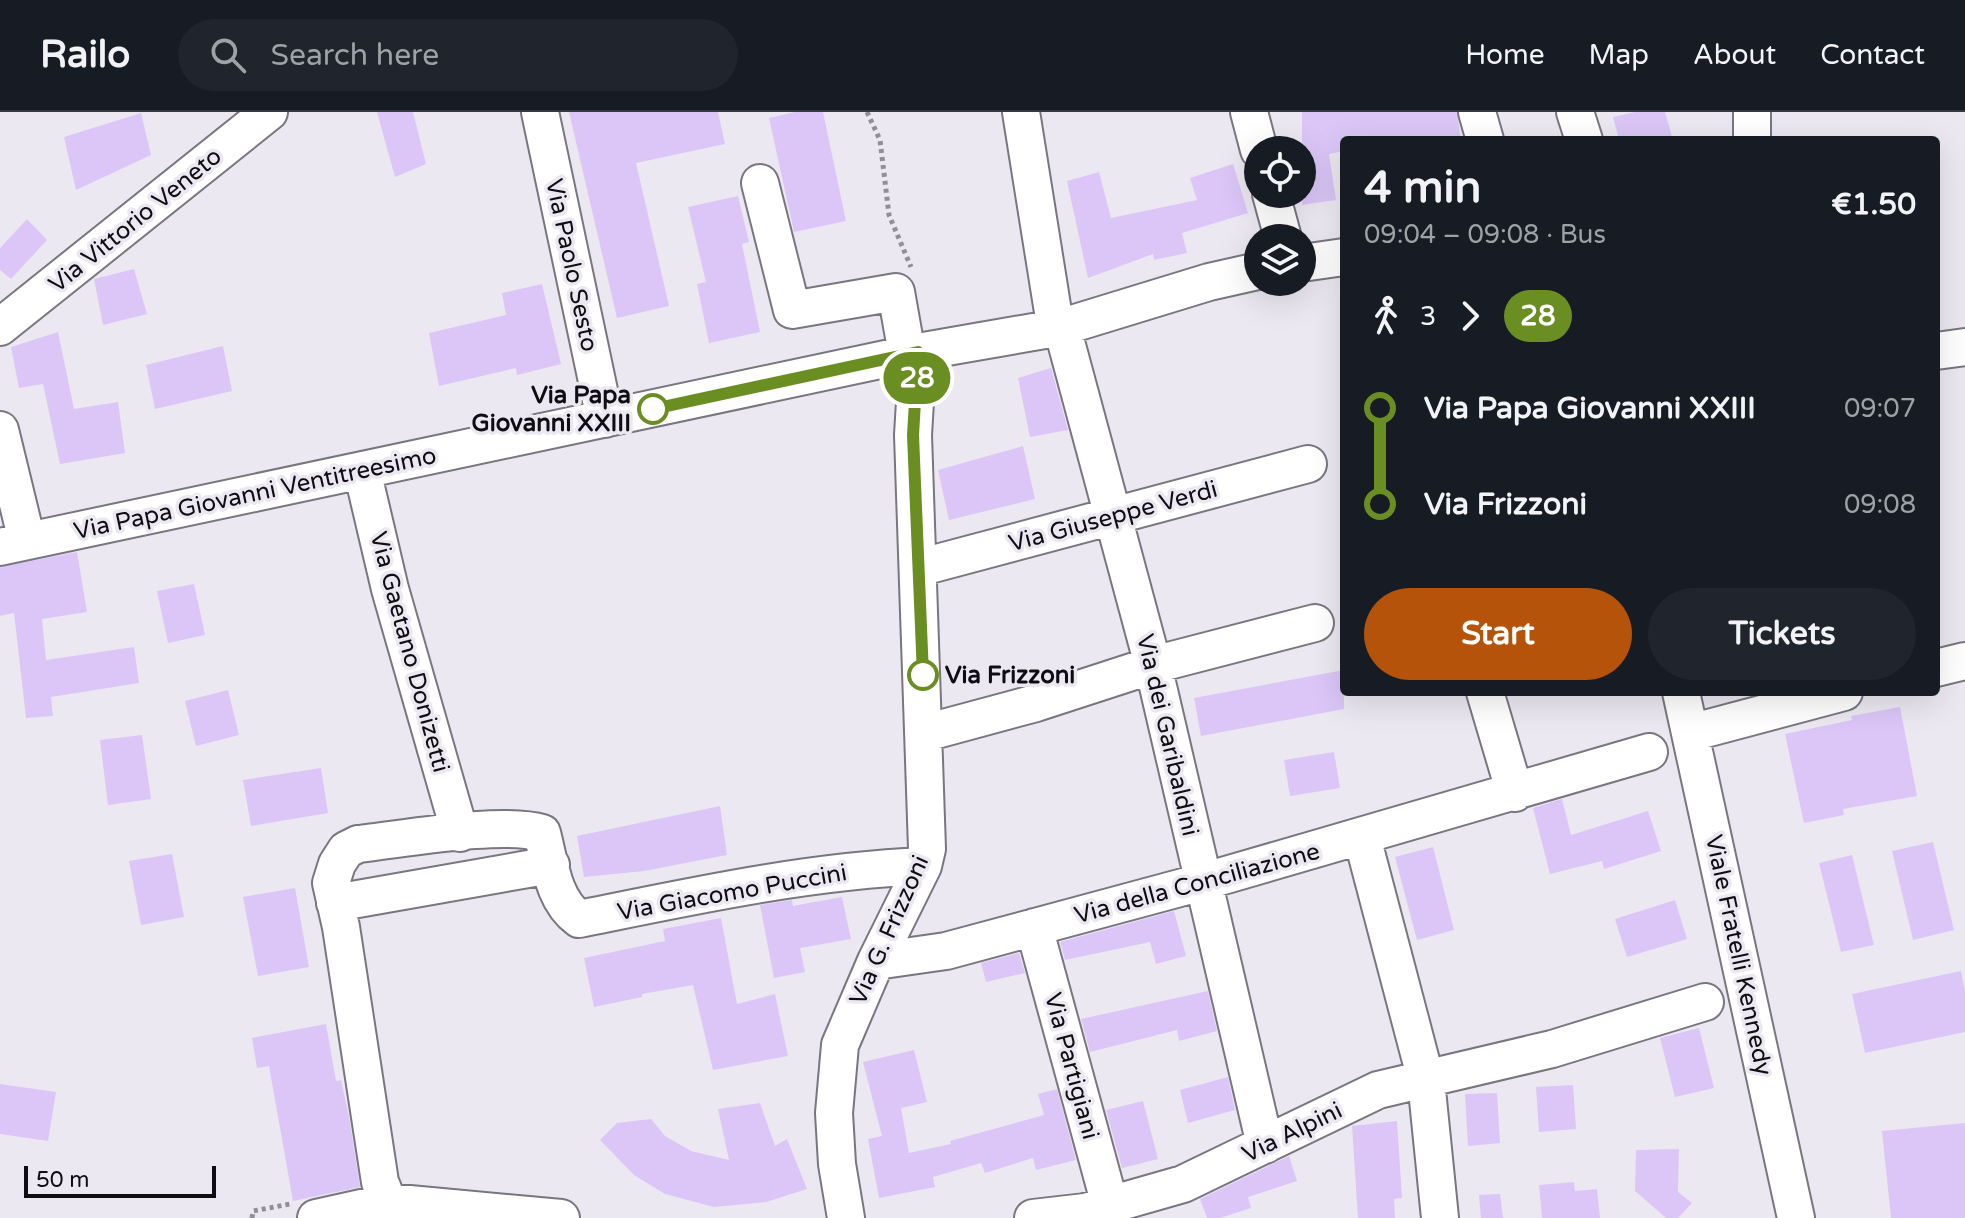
<!DOCTYPE html>
<meta charset="utf-8">
<style>
:root{--surface:#171b24;--page:#20242c;--text:#f1f3f6;--muted:#9ea1a6;--line:#363941;--accent:#b45309}
body{margin:0;font-family:"Varela Round",sans-serif;background:var(--page);color:var(--text);height:100vh;display:flex;flex-direction:column;font-size:30px;white-space:nowrap}
*{box-sizing:border-box;margin:0}
p{font-size:26px;color:var(--muted)}
.icon{flex:none;width:44px;height:44px;fill:none;stroke:currentColor;stroke-width:2;stroke-linecap:round;stroke-linejoin:round}
.map{position:relative;flex:1;overflow:hidden}
.sheet{position:absolute;left:1340px;top:24px;width:600px;height:560px;display:flex;flex-direction:column;background:var(--surface);border-radius:8px;box-shadow:0 8px 32px #0002}
.sheet>*{flex:none}
.badge{padding:0 16px;border-radius:26px;font-size:28px;line-height:52px}
.tools{position:absolute;left:1244px;top:24px;display:grid;gap:16px}
.tools a{display:grid;place-items:center;width:72px;height:72px;border-radius:50%;background:var(--surface);box-shadow:0 8px 32px #0002;font-size:40px}
.scale{position:absolute;left:24px;bottom:20px;width:192px;box-sizing:border-box;padding-left:8px;border:4px solid #0f0d11;border-top:0;font-size:22px;line-height:28px;white-space:nowrap;color:#0f0d11;-webkit-text-stroke:6px #ece8f2;paint-order:stroke}
.map>.badge{position:absolute;translate:-50% -50%;box-shadow:0 0 0 4px #fff}
.legs{display:flex;align-items:center;gap:12px;height:88px;padding:0 24px;font-size:26px}
.legs p{margin-inline-start:auto}
.overview{display:flex;align-items:center;justify-content:space-between;height:136px;padding:0 24px}
h1{font-size:44px;font-weight:700;line-height:60px}
.cta{display:flex;gap:16px;margin-top:auto;padding:16px 24px}
.cta a{flex:1;height:92px;border-radius:48px;background:var(--accent);color:#fff;font-size:32px;font-weight:700;line-height:92px;text-align:center}
.cta a+a{background:var(--page);color:var(--text)}
ul{padding:0 24px;list-style:none}
li{display:flex;align-items:center;gap:28px;height:96px;font-size:30px}
li i{display:grid;place-items:center;width:12px;height:100%;margin:0 10px;background:currentColor}
li i::after{content:'';width:20px;height:20px;margin:-10px;border:6px solid;border-radius:50%;background:var(--surface)}
li p{margin-inline-start:auto}
li:first-child i{background:linear-gradient(#0000 50%,currentColor 0)}
li:last-child i{background:linear-gradient(currentColor 50%,#0000 0)}
header{display:flex;align-items:center;gap:48px;box-sizing:border-box;height:112px;padding:0 40px;background:var(--surface);border-bottom:2px solid var(--line)}
header strong{font-size:38px}
nav{display:flex;gap:44px;margin-inline-start:auto;font-size:28px}
.search{width:560px;height:72px;background:var(--page);display:flex;align-items:center;gap:20px;box-sizing:border-box;padding:0 28px;border-radius:44px;color:var(--muted);font-size:30px}
.map>svg:first-child{display:block}
.building{fill:#dbc6f7}
.lines{fill:none;stroke-linecap:round;stroke-linejoin:round}
.minor-casing{stroke:#79767f;stroke-width:40}
.path{stroke:#918e96;stroke-width:5;stroke-dasharray:4 4;stroke-linecap:butt}
.minor{stroke:#fff;stroke-width:36}
.line-1-casing{stroke:#fff;stroke-width:18}
.line-1{stroke:#6b8e23;stroke-width:12}
.stop-1-dot{fill:#fff;stroke:#6b8e23;stroke-width:4}
.labels{text-anchor:middle;stroke-width:7;stroke-linejoin:round;paint-order:stroke}
.street-label{font-size:24px;fill:#0f0d11;stroke:#ece8f2}
.stop-label{font-size:24px;font-weight:bold;fill:#0f0d11;stroke:#ece8f2;text-anchor:end}
</style>
<header>
<strong>Railo</strong>
<div class="search"><svg class="icon" aria-label="search" viewBox="0 0 24 24"><circle cx="10" cy="10" r="6"/><path d="M15 15l6 6"/></svg>Search here</div>
<nav><a>Home</a><a>Map</a><a>About</a><a>Contact</a></nav>
</header>
<div class="map">
<svg width="1965" height="1106" viewBox="0 0 1965 1106">
<rect width="100%" height="100%" fill="#ece8f2"/>
<!-- building -->
<path class="building" d="M377,0H413L426,52L395,65Z
M569,0H718L725,32L636,51L669,194L617,206Z
M795,0H823L846,109L794,120L769,6Z
M1302,0H1457L1461,28H1344V39L1329,42L1336,88L1302,93Z
M1635,0H1665L1673,28H1619L1613,5Z
M141,1L151,43L76,78L64,25Z
M1233,52L1248,101L1182,121L1187,141L1154,148L1153,142L1088,166L1067,69L1099,60L1111,106L1197,88L1190,66Z
M738,84L749,130L742,132L760,220L709,231L697,172L706,170L688,95Z
M27,107L47,128L11,167L0,158V136Z
M134,157L147,202L103,213L94,167Z
M542,172L561,252L517,263L516,256L439,274L429,221L506,203L502,181Z
M58,220L74,297L118,290L125,341L60,352L43,272L19,276L11,235Z
M223,234L232,279L155,297L146,253Z
M1051,256L1068,318L1030,325L1018,266Z
M1023,334L1035,387L949,408L938,358Z
M77,440L87,500L42,507L46,548L134,535L139,571L51,585L53,604L26,606L14,501L0,504V455Z
M194,472L205,523L168,531L157,479Z
M1344,558V597L1201,624L1194,586Z
M228,578L239,623L196,634L185,589Z
M1900,595L1917,684L1843,697L1844,703L1804,711L1785,622L1852,608L1851,604Z
M142,623L151,687L108,693L100,628Z
M1334,640L1340,676L1290,684L1284,648Z
M321,656L328,701L251,714L243,668Z
M1562,687L1571,723L1648,699L1661,739L1604,757L1602,749L1550,762L1533,696Z
M720,694L727,743L644,759L584,765L577,724Z
M1933,730L1954,818L1913,828L1892,739Z
M1433,735L1454,818L1417,828L1395,745Z
M172,742L184,805L141,813L129,749Z
M1852,743L1874,833L1841,840L1819,751Z
M295,776L309,855L258,864L243,785Z
M842,785L851,827L800,836L805,860L774,866L760,793L792,788L793,794Z
M1675,788L1687,827L1627,845L1615,807Z
M1174,799L1186,844L1156,852L1150,830L1065,848L1060,830Z
M721,806L737,892L775,882L788,944L713,958L693,873L642,882V885L594,895L584,846L665,829L663,817Z
M1019,841L1025,861L986,870L981,851Z
M1961,859L1965,879V920L1865,941L1852,882Z
M1208,879L1217,919L1179,929L1177,918L1090,940L1081,907Z
M326,912L336,969L341,968L349,1005L360,1075L293,1089L269,954L257,956L252,926Z
M1699,916L1714,976L1675,985L1660,926Z
M914,938L927,990L901,996L909,1041L951,1032L950,1029L1044,1003L1038,982L1057,977L1076,1048L1036,1058L1033,1046L985,1061L981,1051L933,1065L935,1075L879,1086L868,1027L882,1024L863,950Z
M1228,965L1235,998L1188,1011L1180,978Z
M0,972L56,980L48,1029L0,1022Z
M1573,973L1576,1017L1539,1020L1536,975Z
M1497,981L1500,1031L1468,1034L1465,982Z
M1143,989L1158,1047L1122,1056L1106,998Z
M760,991L775,1034L787,1027L807,1077L766,1090L714,1095L665,1082L634,1063L600,1028L617,1011L651,1007L665,1024L691,1039L729,1048L718,997Z
M1397,1009L1402,1086L1394,1087L1395,1106H1358L1352,1014Z
M1965,1011V1106H1891L1882,1019Z
M1679,1037L1678,1080L1692,1091L1678,1106H1666L1635,1079L1636,1038Z
M1289,1044L1297,1069L1248,1085L1251,1096L1220,1106H1207L1200,1087Z
M1574,1070L1575,1079L1597,1077L1600,1106H1542L1539,1073Z
M1500,1082L1503,1106H1481L1479,1083Z"/>
<g class="lines">
<defs>
<path id="minor" d="M540,0L605,307
M1021,0L1053,200L1062,215L1153,553L1265,1033
M1249,0L1259,38
M1477,0L1485,28
M1575,0L1584,28
M1752,28V0
M760,71L792,198L896,180L907,242
M1271,82L1283,126
M1302,151L1344,145
M0,215L269,0
M1936,239L1965,235
M0,318L27,429
M362,358L390,477L460,721
M0,435L918,240L1062,215L1209,170L1258,159
M918,456L1308,352
M1936,556L1965,549
M1485,580L1515,681
M1681,580L1796,1106
M925,621L1036,591L1153,553L1315,511
M1690,621L1844,580
M1362,725L1426,968L1440,1106
M335,791L551,753
M1034,815L1110,1093
M876,849L946,839L1202,770L1649,640
M388,1090L380,1070L341,815L331,771L337,752L346,738L358,732C404,727 502,709 542,721C550,752 553,788 579,807C693,784 807,759 923,754
M316,1106L388,1090L561,1106
M846,1106L837,1052L834,1001L840,933L876,849L923,754L927,737L913,323L918,240
M1033,1106L1085,1100L1183,1072L1378,978L1552,937L1705,890"/>
</defs>
<!-- minor casing -->
<use href="#minor" class="minor-casing"/>
<!-- path -->
<path class="path" d="M867,0L880,28L889,103L911,155
M252,1106L253,1099L290,1092"/>
<!-- minor -->
<use href="#minor" class="minor"/>
</g>
<g class="lines">
<defs>
<path id="line-1" d="M653,297L918,240L913,323L923,563"/>
</defs>
<!-- line-1 casing -->
<use href="#line-1" class="line-1-casing"/>
<!-- line-1 -->
<use href="#line-1" class="line-1"/>
</g>
<!-- markers -->
<g class="stop-1-dot">
<circle cx="653" cy="297" r="14"/>
<circle cx="923" cy="563" r="14"/>
</g>
<g class="labels">
<!-- street labels -->
<g class="street-label">
<text transform="translate(135 108) rotate(-39)" y="8">Via Vittorio Veneto</text>
<text transform="translate(572 153) rotate(78)" y="8">Via Paolo Sesto</text>
<text transform="translate(255 381) rotate(-12)" y="8">Via Papa Giovanni Ventitreesimo</text>
<text transform="translate(1113 404) rotate(-15)" y="8">Via Giuseppe Verdi</text>
<text transform="translate(410 540) rotate(75)" y="8">Via Gaetano Donizetti</text>
<text transform="translate(1168 623) rotate(77)" y="8">Via dei Garibaldini</text>
<text transform="translate(1197 771) rotate(-15)" y="8">Via della Conciliazione</text>
<text transform="translate(732 780) rotate(-10)" y="8">Via Giacomo Puccini</text>
<text transform="translate(889 818) rotate(-66)" y="8">Via G. Frizzoni</text>
<text transform="translate(1739 843) rotate(78)" y="8">Viale Fratelli Kennedy</text>
<text transform="translate(1072 954) rotate(75)" y="8">Via Partigiani</text>
<text transform="translate(1292 1020) rotate(-26)" y="8">Via Alpini</text>
</g>
<!-- stop labels -->
<g class="stop-label">
<text x="631" y="291">Via Papa<tspan x="631" dy="28">Giovanni XXIII</tspan></text>
<text x="945" y="571" text-anchor="start">Via Frizzoni</text>
</g>
</g>
</svg>
<div class="tools">
<a><svg class="icon" aria-label="locate" viewBox="0 0 24 24"><circle cx="12" cy="12" r="6"/><path d="M12 2v4M12 18v4M2 12h4M18 12h4"/></svg></a>
<a><svg class="icon" aria-label="layers" viewBox="0 0 24 24"><path d="M12 4l9 5-9 5-9-5zM3 14l9 5 9-5"/></svg></a>
</div>
<div class="scale">50 m</div>
<b class="badge" style="left:917px;top:266px;background:#6b8e23;color:#fff">28</b>
<section class="sheet">
<div class="overview"><div><h1>4 min</h1><p>09:04 – 09:08 · Bus</p></div><b>€1.50</b></div>
<div class="legs"><svg class="icon" aria-label="walk" viewBox="0 0 24 24"><circle cx="13" cy="4" r="2"/><path d="M13 8l-2 6 4 7M11 14l-3 7M7 12l3-4h3l4 4"/></svg>3<svg class="icon" aria-label="forward" viewBox="0 0 24 24"><path d="M9 5l7 7-7 7"/></svg><b class="badge" style="background:#6b8e23;color:#fff">28</b></div>
<ul>
<li><i style="color:#6b8e23"></i><b>Via Papa Giovanni XXIII</b><p>09:07</p></li>
<li><i style="color:#6b8e23"></i><b>Via Frizzoni</b><p>09:08</p></li>
</ul>
<div class="cta"><a>Start</a><a>Tickets</a></div>
</section>
</div>
